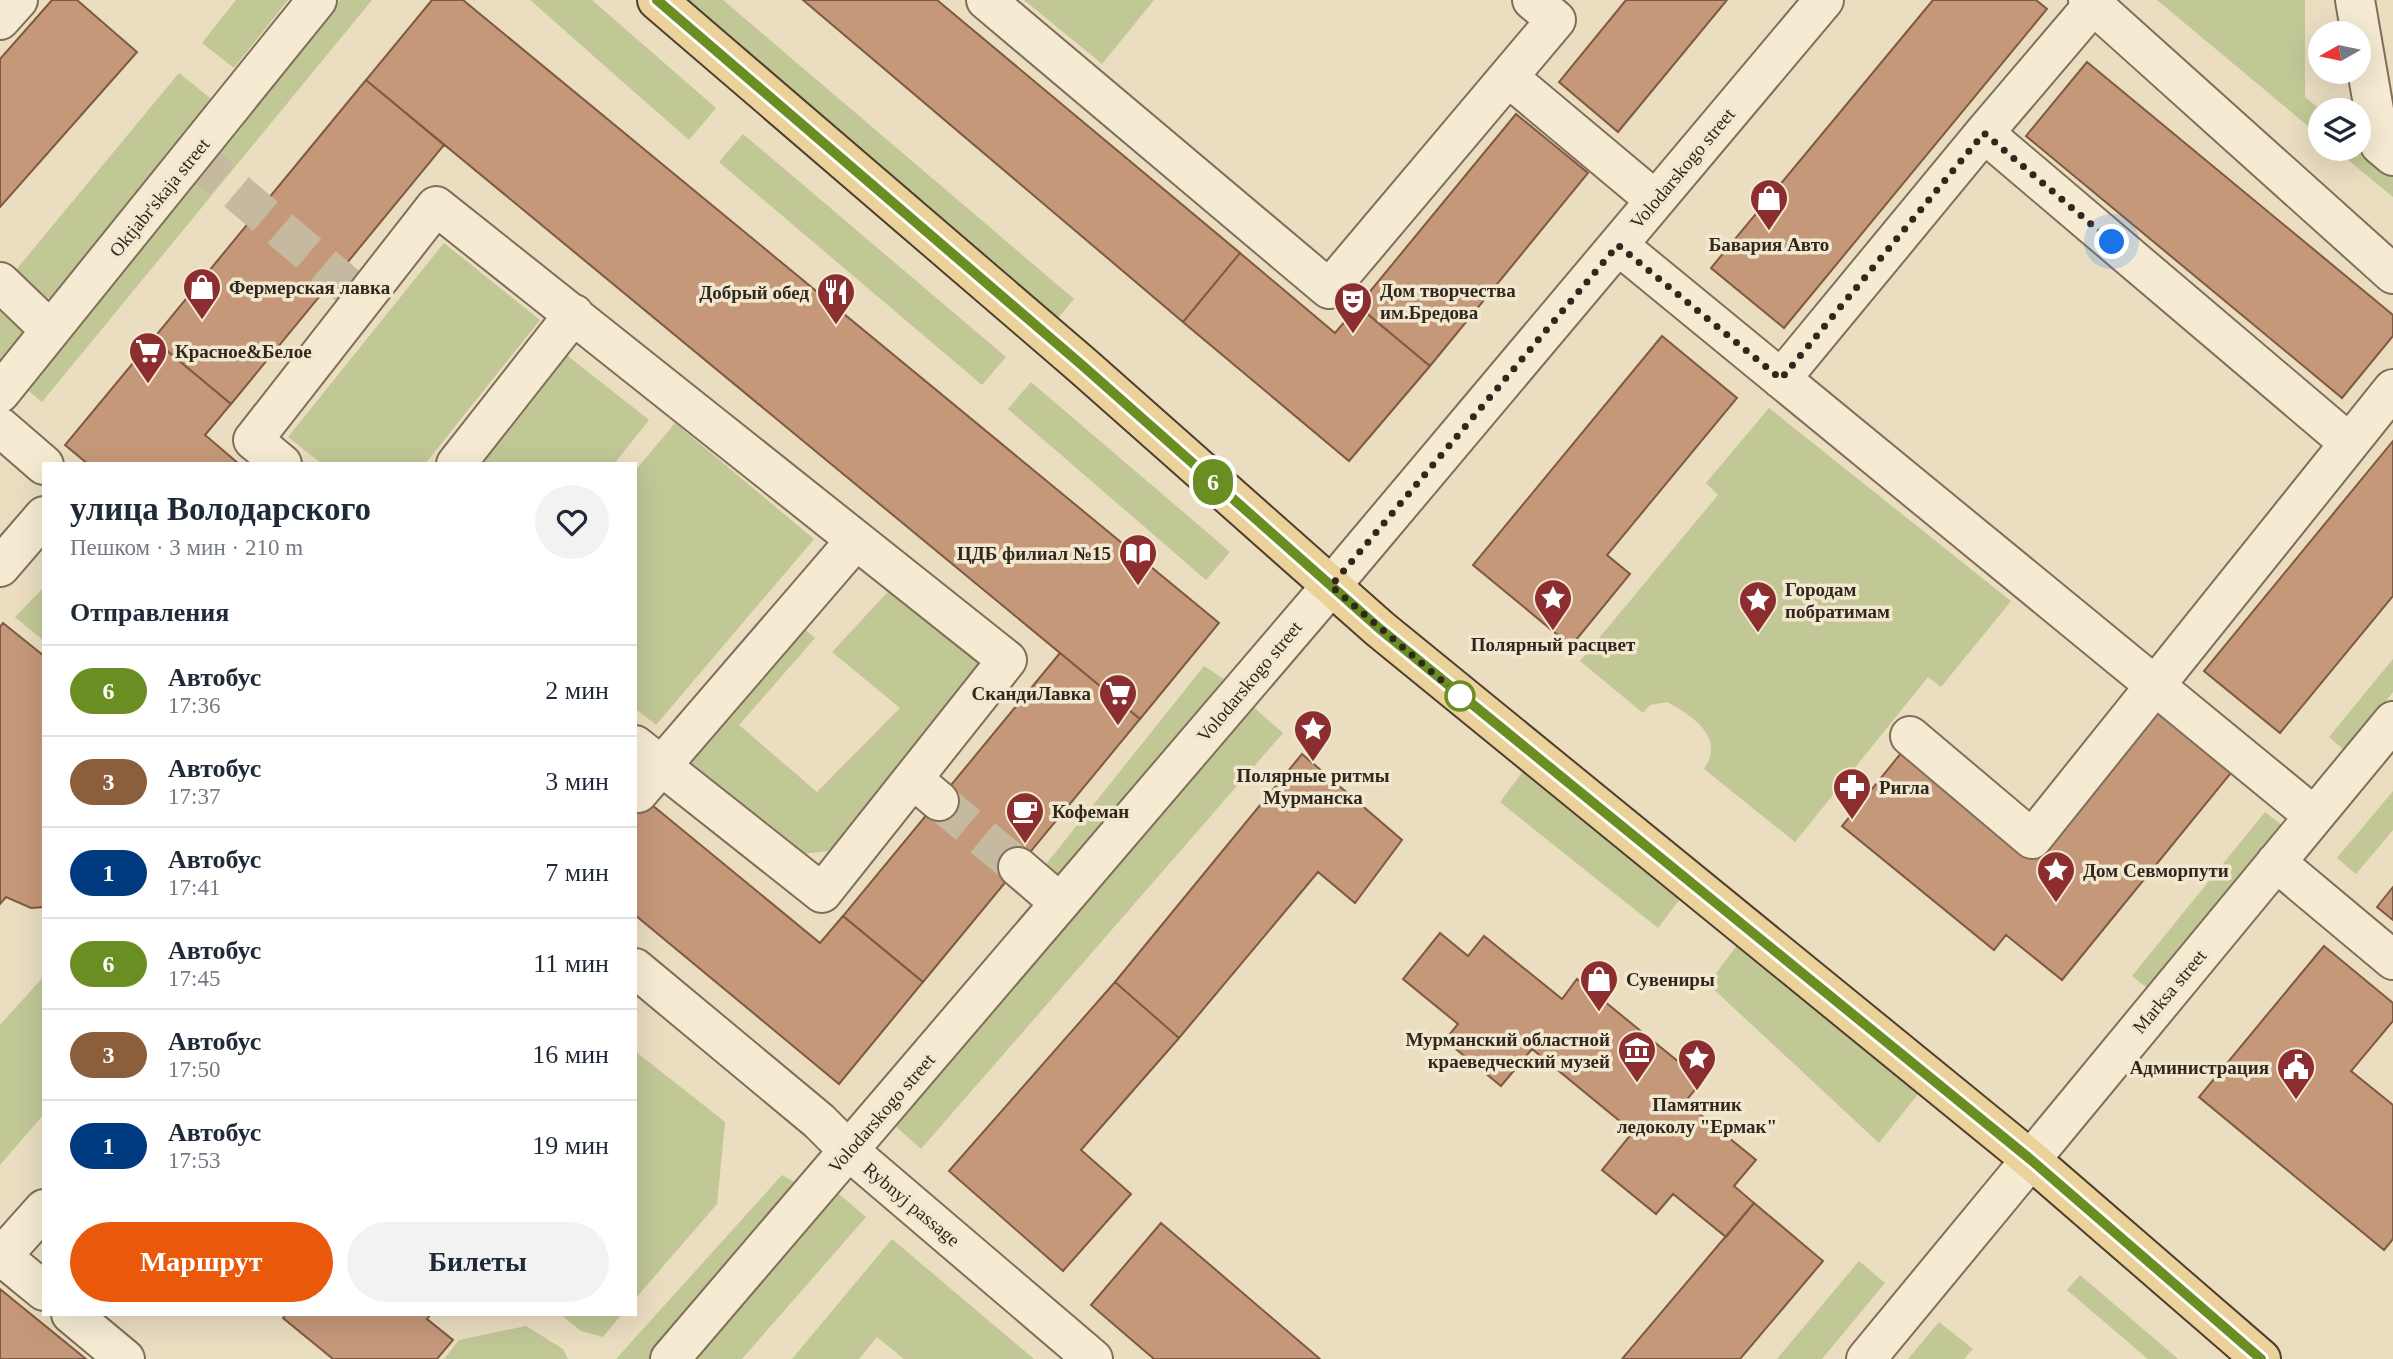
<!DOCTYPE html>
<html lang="ru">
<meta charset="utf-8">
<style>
:root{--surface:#fff;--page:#f2f2f3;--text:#1f2937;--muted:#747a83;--line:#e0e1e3;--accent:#ea580c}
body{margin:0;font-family:Georgia,serif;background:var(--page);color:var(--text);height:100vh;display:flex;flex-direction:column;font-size:26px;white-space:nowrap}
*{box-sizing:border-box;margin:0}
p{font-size:23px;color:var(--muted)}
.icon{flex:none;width:38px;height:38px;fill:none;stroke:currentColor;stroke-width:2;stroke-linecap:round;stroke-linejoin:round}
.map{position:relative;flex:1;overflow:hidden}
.side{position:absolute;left:42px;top:462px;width:595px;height:854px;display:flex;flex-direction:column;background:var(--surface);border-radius:0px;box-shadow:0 7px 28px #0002}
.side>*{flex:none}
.badge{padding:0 14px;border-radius:23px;font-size:24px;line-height:46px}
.needle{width:46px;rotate:261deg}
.tools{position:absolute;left:2308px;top:21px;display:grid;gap:14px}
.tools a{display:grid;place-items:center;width:63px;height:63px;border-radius:50%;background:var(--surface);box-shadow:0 7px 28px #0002;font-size:35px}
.you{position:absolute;width:35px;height:35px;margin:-18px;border:5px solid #fff;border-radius:50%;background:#1a73e8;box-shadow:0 0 0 10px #1a73e833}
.map>.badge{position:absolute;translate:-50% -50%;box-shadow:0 0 0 4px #fff}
h2{padding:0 28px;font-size:26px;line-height:63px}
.round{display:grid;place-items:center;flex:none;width:74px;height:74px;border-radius:37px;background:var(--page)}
.headline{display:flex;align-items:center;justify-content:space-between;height:119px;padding:0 28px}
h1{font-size:33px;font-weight:700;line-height:52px}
.primary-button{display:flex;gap:14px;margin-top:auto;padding:14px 28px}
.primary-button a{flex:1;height:80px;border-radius:42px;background:var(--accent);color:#fff;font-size:28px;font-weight:700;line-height:80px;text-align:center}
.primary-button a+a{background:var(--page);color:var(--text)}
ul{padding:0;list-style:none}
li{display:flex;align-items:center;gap:21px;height:91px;padding:0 28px;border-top:2px solid var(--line)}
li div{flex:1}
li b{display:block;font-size:26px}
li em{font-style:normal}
li .badge{min-width:77px;font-weight:700;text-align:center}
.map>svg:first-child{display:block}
.green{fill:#c1c795}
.building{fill:#c59879;stroke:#7f5941;stroke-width:2}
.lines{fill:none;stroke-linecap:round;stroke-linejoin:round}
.minor-tunnel{stroke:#c5b99f;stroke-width:38;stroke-dasharray:38 19;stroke-linecap:butt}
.minor-casing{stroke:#816e5a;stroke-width:42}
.major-casing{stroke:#4f3d2e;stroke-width:42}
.minor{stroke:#f5ebd2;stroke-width:38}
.major{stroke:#ebd19a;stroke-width:38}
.line-casing{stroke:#fff;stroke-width:16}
.line{stroke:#6b8e23;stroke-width:10}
.walk{stroke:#32271d;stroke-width:7;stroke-dasharray:0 12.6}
.stop-dot{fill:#fff;stroke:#6b8e23;stroke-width:3.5}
.labels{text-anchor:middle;stroke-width:7;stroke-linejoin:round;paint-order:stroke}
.street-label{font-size:19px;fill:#32271d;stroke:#f2e8cf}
.poi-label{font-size:19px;font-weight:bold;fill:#32271d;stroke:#f2e8cf;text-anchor:start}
</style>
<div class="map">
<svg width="2393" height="1359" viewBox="0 0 2393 1359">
<rect width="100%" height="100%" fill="#eaddc0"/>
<!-- green -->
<path class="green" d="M236,0H288L234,68L202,43Z
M340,0H372L42,402L23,386Z
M530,0H592L716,108L689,140Z
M685,0H723L1074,299L1058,318Z
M1024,0H1154L1102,64Z
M2157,0H2305V97L2321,110L2320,136Z
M179,73L214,101L49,299L15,271Z
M743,134L1006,357L982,385L719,162Z
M2359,141L2393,168V197L2335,149H2359Z
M444,243L540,320L425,464H322L288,437Z
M0,308L26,331L0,361Z
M563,352L649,420L614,464H473Z
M1031,382L1230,552L1206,580L1008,409Z
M1769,408L2011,601L1941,687L1928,677L1795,842L1704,769C1726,738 1693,716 1667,702L1650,705L1643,713L1580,661L1718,495L1706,483Z
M675,423L814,539L656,725L635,708V471Z
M898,581L976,646L981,670L835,850L803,854L688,761L801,626L815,638L739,725L817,792L900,708L832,652Z
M44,587V641L15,617Z
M2393,659V692L2345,751L2329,737Z
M1204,666L1224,679L1058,886L1039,873Z
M1251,705L1283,733L921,1149L890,1121Z
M1524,770L1680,899L1658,928L1500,802Z
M2393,791V830L2356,874L2337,858Z
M2265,812L2283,826L2150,990L2132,976Z
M1738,944L1918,1094L1879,1143L1708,984Z
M44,976V1114L0,1165V1025Z
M635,1051L725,1122L717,1204L635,1299Z
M782,1175L805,1188L655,1359H616Z
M838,1193L866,1217L742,1359H688Z
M892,1239L1034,1359H904L877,1337L859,1359H792Z
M1859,1261L1885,1283L1822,1359H1777Z
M2080,1275L2178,1359H2148L2067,1290Z
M560,1314H622L603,1337L581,1331Z
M1939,1322L1973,1349L1964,1359H1908Z
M526,1326L563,1349L568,1359H444L459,1340Z"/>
<!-- building -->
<path class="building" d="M52,0H77L137,52L0,207V59Z
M432,0H463L1219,623L1140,719L366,80Z
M803,0H937L1240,253L1183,322Z
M1626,0H1727L1618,132L1559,82Z
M1933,0H2036L2047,9L1784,328L1711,268Z
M2087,62L2393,315V336L2342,398L2026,136Z
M366,80L444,145L231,404L153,339Z
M1516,114L1588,173L1430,366L1358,306Z
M1240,253L1335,333L1358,306L1430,366L1349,461L1183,322Z
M1662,336L1737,398L1607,555L1630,574L1571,646L1473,565Z
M153,339L231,404L205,435L239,464H88L65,445Z
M2393,441V596L2280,733L2204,671Z
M3,623L44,656V907L31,908L6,897L0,904V627Z
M1060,653L1140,719L923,982L843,916Z
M2158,705L2235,768L2062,980L2006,935L1994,950L1842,826L1906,747L2037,854Z
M1302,754L1402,840L1355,903L1318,872L1179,1038L1115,982Z
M635,791L820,943L843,916L923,982L839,1084L635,915Z
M2393,887V920L2377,907Z
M1440,933L1468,956L1484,936L1562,999L1577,979L1702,1081L1685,1102L1756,1160L1734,1186L1754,1203L1726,1237L1673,1194L1656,1214L1602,1170L1633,1132L1532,1049L1501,1086L1445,1040L1458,1024L1403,979Z
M2324,946L2393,1003V1021L2351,1071L2393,1105V1239L2384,1250L2199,1097Z
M1115,982L1179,1038L1081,1150L1131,1194L1063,1271L949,1171Z
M1754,1203L1823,1261L1740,1359H1622Z
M1161,1223L1320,1359H1154L1091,1305Z
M0,1289L86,1359H0Z
M286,1314H431L427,1319L453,1340L437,1359H333L283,1318Z"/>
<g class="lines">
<!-- minor-tunnel -->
<path class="minor-tunnel" d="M193,155L363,299
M939,801L1018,867"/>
<defs>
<path id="minor" d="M986,0L1329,289L1556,20L1532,0
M2088,0L2393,274
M2355,0L2380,145L2393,156
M0,20L18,0
M1508,77L1655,200
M1984,133L2093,5
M1618,245L2314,816
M0,282L50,330
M1781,379L1984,133L2349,443
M0,393L317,0
M0,427L44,465
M282,464L253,440L436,206L1007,660L822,893L635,745
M456,464L574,314
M0,567L44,516
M1910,736L2032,839L2393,389
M913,779L939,801
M638,793L856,540
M2276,862L2393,960
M1018,867L1060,903
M635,968L819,1121L848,1150L1093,1359
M0,1255L44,1291
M2,1256L44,1209
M71,1314L125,1359
M670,1359L1331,586L1824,0
M1866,1359L2393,721"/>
<path id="major" d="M657,0L1083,366L1380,629L2030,1159L2261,1359"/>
</defs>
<!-- minor casing -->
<use href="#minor" class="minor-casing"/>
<!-- major casing -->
<use href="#major" class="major-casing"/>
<!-- minor -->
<use href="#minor" class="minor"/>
<!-- major -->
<use href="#major" class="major"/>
</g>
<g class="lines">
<defs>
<path id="line" d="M657,0L1083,366L1380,629L2030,1159L2261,1359"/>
</defs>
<!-- line casing -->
<use href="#line" class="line-casing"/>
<!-- line -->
<use href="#line" class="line"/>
<!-- walk -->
<path class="walk" d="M1460,696L1331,586L1618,245L1781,379L1984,133L2112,242"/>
</g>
<!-- icons -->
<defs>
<symbol id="shop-pin" viewBox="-11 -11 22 30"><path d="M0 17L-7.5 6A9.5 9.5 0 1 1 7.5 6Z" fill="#8c2e30" stroke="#f2e8cf"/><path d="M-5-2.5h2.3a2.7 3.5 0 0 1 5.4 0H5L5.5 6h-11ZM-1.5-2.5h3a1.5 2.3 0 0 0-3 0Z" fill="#fff"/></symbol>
<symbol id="restaurant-pin" viewBox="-11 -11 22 30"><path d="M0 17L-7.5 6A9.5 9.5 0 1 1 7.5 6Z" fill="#8c2e30" stroke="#f2e8cf"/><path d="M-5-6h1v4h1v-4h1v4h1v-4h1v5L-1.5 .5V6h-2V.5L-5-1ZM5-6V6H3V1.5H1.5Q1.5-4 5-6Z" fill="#fff"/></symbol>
<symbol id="theatre-pin" viewBox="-11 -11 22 30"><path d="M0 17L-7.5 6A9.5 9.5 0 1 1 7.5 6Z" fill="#8c2e30" stroke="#f2e8cf"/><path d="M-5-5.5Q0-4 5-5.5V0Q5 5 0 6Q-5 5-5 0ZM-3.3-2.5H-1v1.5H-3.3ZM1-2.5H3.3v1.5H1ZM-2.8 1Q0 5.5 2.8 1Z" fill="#fff"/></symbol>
<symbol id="supermarket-pin" viewBox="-11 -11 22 30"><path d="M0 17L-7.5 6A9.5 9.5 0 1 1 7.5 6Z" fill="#8c2e30" stroke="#f2e8cf"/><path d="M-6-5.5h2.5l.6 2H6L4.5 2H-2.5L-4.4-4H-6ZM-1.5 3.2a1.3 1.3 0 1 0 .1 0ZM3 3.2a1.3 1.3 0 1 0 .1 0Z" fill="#fff"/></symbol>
<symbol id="library-pin" viewBox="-11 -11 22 30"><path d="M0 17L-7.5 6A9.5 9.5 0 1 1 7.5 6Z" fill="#8c2e30" stroke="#f2e8cf"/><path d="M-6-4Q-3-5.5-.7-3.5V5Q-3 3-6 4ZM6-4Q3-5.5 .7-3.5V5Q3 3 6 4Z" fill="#fff"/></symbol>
<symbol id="sight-pin" viewBox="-11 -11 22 30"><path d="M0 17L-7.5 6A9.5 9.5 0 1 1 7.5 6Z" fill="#8c2e30" stroke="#f2e8cf"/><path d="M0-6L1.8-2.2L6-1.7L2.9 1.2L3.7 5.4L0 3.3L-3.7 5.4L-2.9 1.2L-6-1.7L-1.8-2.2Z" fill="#fff"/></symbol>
<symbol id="pharmacy-pin" viewBox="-11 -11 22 30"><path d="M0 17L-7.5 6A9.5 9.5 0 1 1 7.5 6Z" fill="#8c2e30" stroke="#f2e8cf"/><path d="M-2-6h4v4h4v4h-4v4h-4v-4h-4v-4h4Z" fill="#fff"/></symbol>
<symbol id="cafe-pin" viewBox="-11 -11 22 30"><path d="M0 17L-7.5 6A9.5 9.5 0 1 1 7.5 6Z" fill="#8c2e30" stroke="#f2e8cf"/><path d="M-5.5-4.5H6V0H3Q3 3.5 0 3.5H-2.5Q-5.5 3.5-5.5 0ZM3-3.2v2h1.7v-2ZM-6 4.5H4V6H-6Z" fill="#fff"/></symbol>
<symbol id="museum-pin" viewBox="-11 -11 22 30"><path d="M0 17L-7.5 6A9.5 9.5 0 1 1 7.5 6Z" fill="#8c2e30" stroke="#f2e8cf"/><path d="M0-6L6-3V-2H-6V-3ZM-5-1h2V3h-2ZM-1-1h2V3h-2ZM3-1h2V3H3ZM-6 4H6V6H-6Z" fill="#fff"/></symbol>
<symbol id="civic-pin" viewBox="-11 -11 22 30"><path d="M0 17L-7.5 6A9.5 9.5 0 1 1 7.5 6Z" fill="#8c2e30" stroke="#f2e8cf"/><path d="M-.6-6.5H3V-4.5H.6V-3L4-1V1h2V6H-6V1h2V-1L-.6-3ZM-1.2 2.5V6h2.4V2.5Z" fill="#fff"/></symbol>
</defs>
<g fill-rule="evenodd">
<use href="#shop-pin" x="1747" y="176" width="44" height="60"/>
<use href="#shop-pin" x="180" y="265" width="44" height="60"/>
<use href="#restaurant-pin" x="814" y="270" width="44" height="60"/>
<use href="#theatre-pin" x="1331" y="279" width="44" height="60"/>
<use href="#supermarket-pin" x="126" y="329" width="44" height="60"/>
<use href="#library-pin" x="1116" y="531" width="44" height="60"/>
<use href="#sight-pin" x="1531" y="576" width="44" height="60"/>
<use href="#sight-pin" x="1736" y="578" width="44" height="60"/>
<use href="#supermarket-pin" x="1096" y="671" width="44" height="60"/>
<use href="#sight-pin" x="1291" y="707" width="44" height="60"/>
<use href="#pharmacy-pin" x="1830" y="765" width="44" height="60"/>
<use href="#cafe-pin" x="1003" y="789" width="44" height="60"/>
<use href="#sight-pin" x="2034" y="848" width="44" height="60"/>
<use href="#shop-pin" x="1577" y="957" width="44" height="60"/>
<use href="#museum-pin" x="1615" y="1028" width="44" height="60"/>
<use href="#sight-pin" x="1675" y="1036" width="44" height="60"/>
<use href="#civic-pin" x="2274" y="1045" width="44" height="60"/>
</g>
<!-- markers -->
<circle class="stop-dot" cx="1460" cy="696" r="14"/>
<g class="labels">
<!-- street labels -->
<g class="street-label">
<text transform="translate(1682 168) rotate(-50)" y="7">Volodarskogo street</text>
<text transform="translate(159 197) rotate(-51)" y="7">Oktjabr'skaja street</text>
<text transform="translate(1249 681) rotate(-50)" y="7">Volodarskogo street</text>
<text transform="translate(2169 991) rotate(-50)" y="7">Marksa street</text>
<text transform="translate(881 1113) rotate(-49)" y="7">Volodarskogo street</text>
<text transform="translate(912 1204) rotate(40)" y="7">Rybnyj passage</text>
</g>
<!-- poi labels -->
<g class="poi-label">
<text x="1769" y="251" text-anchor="middle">Бавария Авто</text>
<text x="229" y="294">Фермерская лавка</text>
<text x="1380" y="297">Дом творчества<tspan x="1380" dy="22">им.Бредова</tspan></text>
<text x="809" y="299" text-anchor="end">Добрый обед</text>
<text x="175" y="358">Красное&amp;Белое</text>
<text x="1111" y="560" text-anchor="end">ЦДБ филиал №15</text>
<text x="1785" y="596">Городам<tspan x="1785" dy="22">побратимам</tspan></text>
<text x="1553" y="651" text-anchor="middle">Полярный расцвет</text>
<text x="1091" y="700" text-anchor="end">СкандиЛавка</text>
<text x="1313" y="782" text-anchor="middle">Полярные ритмы<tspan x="1313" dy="22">Мурманска</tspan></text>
<text x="1879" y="794">Ригла</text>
<text x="1052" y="818">Кофеман</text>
<text x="2083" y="877">Дом Севморпути</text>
<text x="1626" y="986">Сувениры</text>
<text x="1610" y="1046" text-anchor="end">Мурманский областной<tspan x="1610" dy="22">краеведческий музей</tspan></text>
<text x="2269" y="1074" text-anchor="end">Администрация</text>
<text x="1697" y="1111" text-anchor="middle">Памятник<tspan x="1697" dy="22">ледоколу "Ермак"</tspan></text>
</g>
</g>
</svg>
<div class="tools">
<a><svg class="needle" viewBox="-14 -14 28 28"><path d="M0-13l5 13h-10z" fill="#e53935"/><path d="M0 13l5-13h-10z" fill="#747a83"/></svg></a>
<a><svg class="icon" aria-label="layers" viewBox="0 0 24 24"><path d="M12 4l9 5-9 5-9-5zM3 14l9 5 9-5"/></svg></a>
</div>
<div class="you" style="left:2112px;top:242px"></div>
<b class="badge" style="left:1213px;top:482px;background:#6b8e23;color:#fff">6</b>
<section class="side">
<div class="headline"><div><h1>улица Володарского</h1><p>Пешком · 3 мин · 210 m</p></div><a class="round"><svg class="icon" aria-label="heart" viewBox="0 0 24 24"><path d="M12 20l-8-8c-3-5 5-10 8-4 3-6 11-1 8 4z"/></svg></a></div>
<h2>Отправления</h2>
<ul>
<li><span class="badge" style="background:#6b8e23;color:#fff">6</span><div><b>Автобус</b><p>17:36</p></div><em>2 мин</em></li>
<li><span class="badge" style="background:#8b5e3c;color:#fff">3</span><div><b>Автобус</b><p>17:37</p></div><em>3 мин</em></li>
<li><span class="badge" style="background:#003b80;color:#fff">1</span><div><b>Автобус</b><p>17:41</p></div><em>7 мин</em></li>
<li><span class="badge" style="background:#6b8e23;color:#fff">6</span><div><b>Автобус</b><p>17:45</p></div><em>11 мин</em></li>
<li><span class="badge" style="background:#8b5e3c;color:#fff">3</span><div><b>Автобус</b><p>17:50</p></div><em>16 мин</em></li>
<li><span class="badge" style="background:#003b80;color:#fff">1</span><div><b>Автобус</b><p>17:53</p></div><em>19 мин</em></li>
</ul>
<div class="primary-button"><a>Маршрут</a><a>Билеты</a></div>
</section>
</div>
